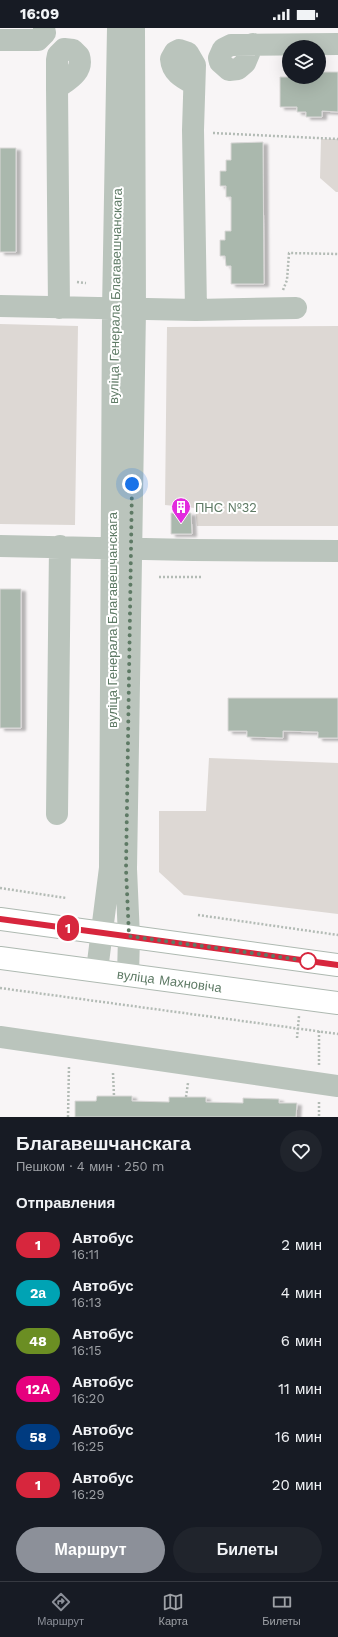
<!DOCTYPE html>
<html lang="ru">
<meta charset="utf-8">
<style>
:root{--surface:#171b24;--page:#20242c;--text:#f1f3f6;--muted:#9ea1a6;--line:#363941;--accent:#8c9099}
body{margin:0;font-family:"Work Sans",sans-serif;background:var(--page);color:var(--text);height:100vh;display:flex;flex-direction:column;font-size:15px;white-space:nowrap}
*{box-sizing:border-box;margin:0}
p{font-size:13px;color:var(--muted)}
.icon{flex:none;width:22px;height:22px;fill:none;stroke:currentColor;stroke-width:2;stroke-linecap:round;stroke-linejoin:round}
.map{position:relative;height:1089px;overflow:hidden}
.details{display:flex;flex-direction:column;background:var(--surface);flex:1}
.details>*{flex:none}
.badge{padding:0 8px;border-radius:13px;font-size:14px;line-height:26px}
.fabs{position:absolute;left:282px;top:12px;display:grid;gap:8px}
.fabs a{display:grid;place-items:center;width:44px;height:44px;border-radius:50%;background:var(--surface);box-shadow:0 4px 16px #0002;font-size:20px}
.you{position:absolute;width:20px;height:20px;margin:-10px;border:3px solid #fff;border-radius:50%;background:#1a73e8;box-shadow:0 0 0 6px #1a73e833}
.map>.badge{position:absolute;translate:-50% -50%;box-shadow:0 0 0 2px #fff}
h2{padding:0 16px;font-size:15px;line-height:36px}
.round{display:grid;place-items:center;flex:none;width:42px;height:42px;border-radius:21px;background:var(--page)}
.summary{display:flex;align-items:center;justify-content:space-between;height:68px;padding:0 16px}
h1{font-size:19px;font-weight:700;line-height:30px}
.cta{display:flex;gap:8px;margin-top:auto;padding:8px 16px}
.cta a{flex:1;height:46px;border-radius:24px;background:var(--accent);color:#fff;font-size:16px;font-weight:700;line-height:46px;text-align:center}
.cta a+a{background:var(--page);color:var(--text)}
ul{padding:0;list-style:none}
li{display:flex;align-items:center;gap:12px;height:48px;padding:0 16px}
li div{flex:1}
li b{display:block;font-size:15px}
li em{font-style:normal}
li .badge{min-width:44px;font-weight:700;text-align:center}
.status{display:flex;justify-content:space-between;align-items:center;height:28px;padding:0 20px;background:var(--surface);direction:ltr}
.status svg{height:11px;fill:currentColor}
.menu{display:flex;justify-content:space-around;align-items:center;height:56px;border-top:1px solid var(--line);background:var(--surface);font-size:11px;color:var(--muted)}
.menu a{display:grid;justify-items:center;gap:2px}
.menu .on{color:var(--accent)}
.map>svg:first-child{display:block}
.green{fill:#ddd8d4}
.building{fill:#aab8ad;stroke:#dad8d8;filter:url(#shadow)}
.lines{fill:none;stroke-linecap:round;stroke-linejoin:round}
.major-casing{stroke:#aeb9b1;stroke-width:24}
.path{stroke:#b3bbb5;stroke-width:2.5;stroke-dasharray:2 2;stroke-linecap:butt}
.minor{stroke:#bac4bc;stroke-width:22}
.major{stroke:#fff;stroke-width:22}
.line-casing{stroke:#fff;stroke-width:9}
.line{stroke:#d7263d;stroke-width:6}
.walk{stroke:#5e7a65;stroke-width:4;stroke-dasharray:0 7.2}
.stop-dot{fill:#fff;stroke:#d7263d;stroke-width:2}
.labels{text-anchor:middle;stroke-width:4;stroke-linejoin:round;paint-order:stroke}
.street-label{font-size:13px;fill:#5e7a65;stroke:#fff}
.poi-label{font-size:13px;fill:#5e7a65;stroke:#fff;text-anchor:start}
</style>
<div class="status"><b>16:09</b><svg viewBox="0 0 49 12"><path d="M0 12V9h3v3zM5 12V6h3v6zM10 12V3h3v9zM15 12V0h3v12zM26 1h20v11H26zM47 4h2v5h-2z"/></svg></div>
<div class="map">
<svg width="338" height="1089" viewBox="0 0 338 1089">
<defs>
<filter id="shadow"><feDropShadow dx="4.5" dy="2.5" stdDeviation="1" flood-color="#0004"/></filter>
</defs>
<rect width="100%" height="100%" fill="#f8f5f6"/>
<!-- green -->
<path class="green" d="M321,111H338V164H336L320,150Z
M0,296L78,298L75,497L0,496Z
M338,298V498H197L195,480L165,477L167,299Z
M209,730L338,735V886L184,867L159,844V783H206Z"/>
<!-- building -->
<path class="building" d="M319,44H338V84L322,83V89H306V84H297V79H280V49H319Z
M263,114L264,256H231V238H226L225,228H220V212H225V203H231V169H226V158H220V143H226V132H231V115Z
M0,120H16V224H0Z
M171,485H191L192,506H171Z
M0,561H21V700H0Z
M228,670H338V710H318V704L283,703V710L247,709V703H228Z
M97,1068H132V1073L169,1074V1069H206V1074L243,1075V1070L279,1071V1075H297L296,1089H75V1073H96Z"/>
<g class="lines">
<defs>
<g id="major">
<path d="M0,891L338,937"/>
<path id="s1" d="M0,930L338,975"/>
</g>
</defs>
<!-- major casing -->
<use href="#major" class="major-casing"/>
<!-- path -->
<path class="path" d="M213,105L338,111
M77,254L86,255
M283,262L287,252L289,225L338,226
M159,549H202
M0,860L66,870
M198,887L338,907
M0,960L338,1006
M297,1010L299,988
M319,1037V1003
M113,1045L114,1068
M186,1069L188,1055
M319,1074V1089
M68,1089L69,1038"/>
<!-- minor -->
<path class="minor" d="M0,12H38L45,5L44,0
M253,16L245,35L238,41L229,42L220,34L219,30L223,21L231,17L338,16
M194,56C183,50 172,45 171,31L175,24L179,22L188,25L195,37L193,102L196,282
M57,60C68,52 84,44 79,28L73,22L64,21L58,27L57,32V60L59,280
M0,278L196,282L296,280
M0,518L193,522L338,523
M57,786L60,518
M97,942L110,840L113,282L118,0
M128,947L129,909L126,841L135,282L134,0
M0,1009L338,1058"/>
<!-- major -->
<use href="#major" class="major"/>
</g>
<g class="lines">
<defs>
<path id="line" d="M0,891L338,937"/>
</defs>
<!-- line casing -->
<use href="#line" class="line-casing"/>
<!-- line -->
<use href="#line" class="line"/>
<!-- walk -->
<path class="walk" d="M132,456L126,841L129,908L309,933H308"/>
</g>
<!-- icons -->
<defs>
<symbol id="building-pin" viewBox="-11 -11 22 30"><path d="M0 17L-7.5 6A9.5 9.5 0 1 1 7.5 6Z" fill="#e22bde" stroke="#fff"/><path d="M-4-6H4V6H1V3H-1V6H-4ZM-2.5-4.3h1.7v1.8h-1.7ZM.8-4.3h1.7v1.8H.8ZM-2.5-1h1.7V.8h-1.7ZM.8-1h1.7V.8H.8Z" fill="#fff"/></symbol>
</defs>
<g fill-rule="evenodd">
<use href="#building-pin" x="170" y="468" width="22" height="30"/>
</g>
<!-- markers -->
<circle class="stop-dot" cx="308" cy="933" r="8"/>
<g class="labels">
<!-- street labels -->
<g class="street-label">
<text transform="translate(115 268) rotate(-89)" y="5">вуліца Генерала Благавешчанскага</text>
<text transform="translate(112 592) rotate(-90)" y="5">вуліца Генерала Благавешчанскага</text>
<text dy="5" stroke="none"><textPath href="#s1" startOffset="171">вуліца Махновіча</textPath></text>
</g>
<!-- poi labels -->
<g class="poi-label">
<text x="195" y="484">ПНС №32</text>
</g>
</g>
</svg>
<div class="fabs">
<a><svg class="icon" aria-label="layers" viewBox="0 0 24 24"><path d="M12 4l9 5-9 5-9-5zM3 14l9 5 9-5"/></svg></a>
</div>
<div class="you" style="left:132px;top:456px"></div>
<b class="badge" style="left:68px;top:900px;background:#d7263d;color:#fff">1</b>
</div>
<section class="details">
<div class="summary"><div><h1>Благавешчанскага</h1><p>Пешком · 4 мин · 250 m</p></div><a class="round"><svg class="icon" aria-label="heart" viewBox="0 0 24 24"><path d="M12 20l-8-8c-3-5 5-10 8-4 3-6 11-1 8 4z"/></svg></a></div>
<h2>Отправления</h2>
<ul>
<li><span class="badge" style="background:#d7263d;color:#fff">1</span><div><b>Автобус</b><p>16:11</p></div><em>2 мин</em></li>
<li><span class="badge" style="background:#00a3b4;color:#fff">2а</span><div><b>Автобус</b><p>16:13</p></div><em>4 мин</em></li>
<li><span class="badge" style="background:#6b8e23;color:#fff">48</span><div><b>Автобус</b><p>16:15</p></div><em>6 мин</em></li>
<li><span class="badge" style="background:#e6007e;color:#fff">12А</span><div><b>Автобус</b><p>16:20</p></div><em>11 мин</em></li>
<li><span class="badge" style="background:#003b80;color:#fff">58</span><div><b>Автобус</b><p>16:25</p></div><em>16 мин</em></li>
<li><span class="badge" style="background:#d7263d;color:#fff">1</span><div><b>Автобус</b><p>16:29</p></div><em>20 мин</em></li>
</ul>
<div class="cta"><a>Маршрут</a><a>Билеты</a></div>
</section>
<nav class="menu">
<a class="on"><svg class="icon" aria-label="directions" viewBox="0 0 24 24"><path d="M12 3l9 9-9 9-9-9zM9 14v-3h6M13 9l2 2-2 2"/></svg>Маршрут</a>
<a><svg class="icon" aria-label="map" viewBox="0 0 24 24"><path d="M3 6l6-2 6 2 6-2v14l-6 2-6-2-6 2zM9 4v14M15 6v14"/></svg>Карта</a>
<a><svg class="icon" aria-label="tickets" viewBox="0 0 24 24"><path d="M3 7h18v10H3zM15 7v10"/></svg>Билеты</a>
</nav>
